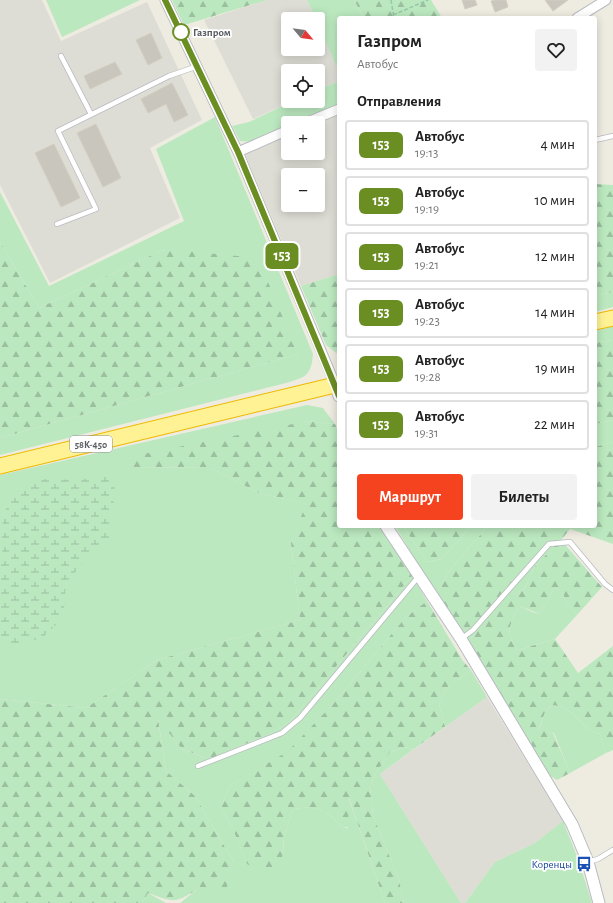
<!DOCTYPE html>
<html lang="ru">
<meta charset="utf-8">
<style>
:root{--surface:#fff;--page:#f2f2f2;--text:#222;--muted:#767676;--line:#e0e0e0;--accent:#f5431f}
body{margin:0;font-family:"Alegreya Sans",sans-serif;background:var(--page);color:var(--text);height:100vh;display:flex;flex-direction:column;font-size:15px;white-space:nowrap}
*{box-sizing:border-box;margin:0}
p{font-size:13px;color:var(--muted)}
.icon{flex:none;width:22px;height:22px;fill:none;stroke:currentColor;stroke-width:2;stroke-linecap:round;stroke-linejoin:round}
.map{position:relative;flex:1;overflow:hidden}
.panel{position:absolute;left:337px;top:16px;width:260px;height:512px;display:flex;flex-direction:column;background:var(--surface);border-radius:4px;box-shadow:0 2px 10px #0003}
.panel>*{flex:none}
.badge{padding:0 8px;border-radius:6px;font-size:14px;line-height:26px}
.needle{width:26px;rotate:119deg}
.buttons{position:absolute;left:281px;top:12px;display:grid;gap:8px}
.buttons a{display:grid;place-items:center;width:44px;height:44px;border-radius:4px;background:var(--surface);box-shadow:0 2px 10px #0003;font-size:20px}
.map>.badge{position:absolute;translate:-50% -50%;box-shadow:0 0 0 2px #fff}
h2{padding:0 20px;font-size:15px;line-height:36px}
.round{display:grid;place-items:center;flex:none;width:42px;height:42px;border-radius:4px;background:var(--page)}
.overview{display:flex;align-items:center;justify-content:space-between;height:68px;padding:0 20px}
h1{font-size:19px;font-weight:700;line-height:30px}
.cta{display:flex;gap:8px;margin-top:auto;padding:8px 20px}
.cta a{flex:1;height:46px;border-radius:4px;background:var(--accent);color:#fff;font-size:16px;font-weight:700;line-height:46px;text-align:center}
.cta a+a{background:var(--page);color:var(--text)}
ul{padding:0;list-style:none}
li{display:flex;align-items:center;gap:12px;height:50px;margin:0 8px 6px;padding:0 12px;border:2px solid var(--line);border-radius:4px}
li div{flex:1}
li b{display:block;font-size:15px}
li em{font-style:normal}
li .badge{min-width:44px;font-weight:700;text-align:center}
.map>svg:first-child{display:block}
.industrial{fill:#deddd5;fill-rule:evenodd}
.green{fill:#bbe8bf}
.forest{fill:url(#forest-firs)}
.wetland{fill:url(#wetland-marsh)}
.building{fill:#c9c6be;stroke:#d3cebf}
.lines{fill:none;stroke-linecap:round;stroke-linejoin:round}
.service-casing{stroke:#b9bbc1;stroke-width:6}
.minor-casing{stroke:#b9bbc1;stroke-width:11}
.tertiary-casing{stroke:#b9bbc1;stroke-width:13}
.trunk-casing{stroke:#eeb900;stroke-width:17}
.path{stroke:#93c8a8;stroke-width:1.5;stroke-dasharray:4 2;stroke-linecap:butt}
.service{stroke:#fff;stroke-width:4.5}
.minor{stroke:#fff;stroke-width:9}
.tertiary{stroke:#fff;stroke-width:11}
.trunk{stroke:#fff295;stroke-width:15}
.line-casing{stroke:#fff;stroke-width:9}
.line{stroke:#6b8e23;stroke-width:6}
.stop-dot{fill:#fff;stroke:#6b8e23;stroke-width:2}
.labels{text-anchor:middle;stroke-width:3.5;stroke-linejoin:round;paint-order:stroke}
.shield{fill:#fff;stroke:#8b8e92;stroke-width:1}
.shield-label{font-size:10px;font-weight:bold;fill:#595d63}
.stop-label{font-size:11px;font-weight:bold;fill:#595d63;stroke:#fff;text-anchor:start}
.transit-label{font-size:11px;fill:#164399;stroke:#fff;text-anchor:end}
</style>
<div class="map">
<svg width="613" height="903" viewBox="0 0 613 903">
<defs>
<pattern id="forest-firs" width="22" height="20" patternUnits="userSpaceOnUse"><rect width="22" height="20" fill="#bbe8bf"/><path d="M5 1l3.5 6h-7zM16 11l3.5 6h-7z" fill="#9bbf9f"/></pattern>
<pattern id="wetland-marsh" width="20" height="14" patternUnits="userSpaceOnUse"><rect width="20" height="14" fill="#bbe8bf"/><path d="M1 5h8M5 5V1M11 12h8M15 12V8" fill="none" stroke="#9bbf9f"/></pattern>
</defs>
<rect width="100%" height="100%" fill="#eeece1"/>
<!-- industrial -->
<path class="industrial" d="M0,0H42L61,41L147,2L202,120L150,148L180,218L50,283L0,185Z
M267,0H307L316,19H288V49H318V24L339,72V81L318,90V71H288V101H293L253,119L204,20Z
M339,112V274L301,286L245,154L288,134V153H318V123H313ZM288,175H318V205H288Z
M487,697L563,821L535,843L495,862L465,903H461L380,774Z"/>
<!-- green -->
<path class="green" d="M46,0H140L62,37Z
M307,0H354L364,18H339V72L318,24V19H316Z
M339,81V104L296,123H288V127L253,142L240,141L232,126L249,122L293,101H318V90Z
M215,117L313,354C311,377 305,377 286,383L0,455V438L298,354L165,249L39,308L0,242V192L49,286L184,221L156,149Z
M613,292V307L595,312V296Z
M613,326V340L595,343V331Z
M307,405L323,408L335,424L308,421L130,467L211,468L259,493L307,504L291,543L300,620L157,660L86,708L0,699V475Z
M613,420V442L595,447V424Z
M395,526H403L427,562L442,559L471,526H488L450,570L436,594Z
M546,540H561L534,568L524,589L515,594L476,632L468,642L463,632L473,627Z
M412,576L427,601L405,618L334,703L287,753L229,786L221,808L232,827L247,864L283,851L284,836L293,809C318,805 327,810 343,828H348V796L385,903H180L233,861L195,796L166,771L158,718L182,749L209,759L272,733L291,720Z
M554,588L562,591L566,602L577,615L555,639L518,650C505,635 509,626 517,609L522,607L532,612L540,614Z
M471,670L487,697L445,727L439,704L446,689Z
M551,705C577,706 579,730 600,734L606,753L570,773L554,733L539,730L545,712Z
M404,747L414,749L380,774L461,903H404L399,880L373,815L370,787L374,776L390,752Z
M563,821L578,859L592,903H465L495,862L535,843Z
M148,893L166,903H142Z"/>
<!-- forest -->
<path class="forest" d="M172,0H267L184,25Z
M354,0H431L442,18H364Z
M595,184L613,185V292L595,296Z
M0,242L39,308L165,249L258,258L298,354L0,438Z
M339,274V355L326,345L301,286Z
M613,340V420L595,424V343Z
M308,421L335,424L339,433V526H379L412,576L291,720L272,733L209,759L182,749L158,719L166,771L195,796L233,861L226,891L198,889C175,903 175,903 148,893L142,903H0V699L86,708L157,660L300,620L291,543L306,504L259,493L211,468L130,467L128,457Z
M613,442V544L570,529L561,540L602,587L577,615L566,602L562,591L554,588L540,614L522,607L517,609C509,626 505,635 518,650L555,639L578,673L613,646V750L606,753L600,734C579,730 577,706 551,705L545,712L539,729L553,733L570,773L557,780L547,774L468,642L506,595L515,594L524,589L534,568L560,540L546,541L473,627L463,632L436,594L450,570L488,526H595V447Z
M403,526H471L442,559L427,562Z
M427,601L463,661L471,670L446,689L439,704L445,727L414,749L404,747L390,752L374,776L370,787L373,815L399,880L404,903H385L349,798L348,827L343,828C327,810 318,805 293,809L284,836L282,859L275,868L268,870L256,869L247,864L232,827L221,808L229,786L287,752L334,703L405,618Z"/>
<!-- wetland -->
<path class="wetland" d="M100,475H107C120,487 114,499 111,514C110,521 111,530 110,537L89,556L66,583L63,618L42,638L14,646L0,642V566L3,561C0,525 0,490 39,480C52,477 63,480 76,480C84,480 93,476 100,475Z"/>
<!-- building -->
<path class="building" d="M462,0H475L477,5L465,9Z
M495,0H506L508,7L495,12L491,1Z
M545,0H568L553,11Z
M151,33L162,58L148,65L136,40Z
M115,62L122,74L90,89L84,76Z
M172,83L188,115L174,122L166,104L148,113L141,99Z
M96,124L121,178L103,187L77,133Z
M54,144L80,198L61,207L35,153Z"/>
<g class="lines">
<defs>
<path id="service" d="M61,56L91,114
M595,140L613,136
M57,224L96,209L58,131L169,76L198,66
M461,639L473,630L549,544L570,542L605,584L613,590
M198,766L282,733L300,718L419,576
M588,862L598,859L613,850"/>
<path id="minor" d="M165,0L238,152L335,384
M577,18L606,0
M305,123L339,109
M238,152L288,130"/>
<path id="tertiary" d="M335,384L339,396
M386,526L461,639L572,824L588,862L599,903"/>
<path id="trunk" d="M595,322L613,318
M0,466L339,384"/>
</defs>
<!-- service casing -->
<use href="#service" class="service-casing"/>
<!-- minor casing -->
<use href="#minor" class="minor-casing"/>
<!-- tertiary casing -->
<use href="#tertiary" class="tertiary-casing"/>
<!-- trunk casing -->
<use href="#trunk" class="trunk-casing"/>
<!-- path -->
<path class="path" d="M391,0L394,18
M393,15L428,0"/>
<!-- service -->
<use href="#service" class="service"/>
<!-- minor -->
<use href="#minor" class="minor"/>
<!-- tertiary -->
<use href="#tertiary" class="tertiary"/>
<!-- trunk -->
<use href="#trunk" class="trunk"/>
</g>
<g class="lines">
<defs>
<path id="line" d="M165,0L238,152L339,396"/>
</defs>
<!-- line casing -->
<use href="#line" class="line-casing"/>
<!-- line -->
<use href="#line" class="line"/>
</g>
<!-- icons -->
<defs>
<symbol id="bus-bare" viewBox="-9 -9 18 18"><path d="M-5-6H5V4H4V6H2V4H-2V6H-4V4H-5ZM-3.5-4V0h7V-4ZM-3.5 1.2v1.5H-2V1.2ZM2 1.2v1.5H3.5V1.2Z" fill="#1a4fb4" stroke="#fff" stroke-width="2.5" paint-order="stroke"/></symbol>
</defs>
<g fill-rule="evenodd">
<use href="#bus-bare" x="573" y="853" width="22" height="22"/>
</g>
<!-- markers -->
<circle class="stop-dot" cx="181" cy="32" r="8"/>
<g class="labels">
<!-- shield labels -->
<rect class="shield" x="70" y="436" width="42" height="16" rx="3"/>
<g class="shield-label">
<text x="91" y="448">58К-450</text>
</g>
<!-- stop labels -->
<g class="stop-label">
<text x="193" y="36">Газпром</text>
</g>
<!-- transit labels -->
<g class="transit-label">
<text x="572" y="868">Коренцы</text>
</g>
</g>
</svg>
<div class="buttons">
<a><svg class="needle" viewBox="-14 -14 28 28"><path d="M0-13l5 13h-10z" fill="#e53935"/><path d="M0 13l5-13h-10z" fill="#767676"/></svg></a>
<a><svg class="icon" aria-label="locate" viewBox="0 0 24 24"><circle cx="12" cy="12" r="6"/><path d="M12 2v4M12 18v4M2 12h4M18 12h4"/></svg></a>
<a>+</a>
<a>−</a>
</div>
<b class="badge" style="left:282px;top:256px;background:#6b8e23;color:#fff">153</b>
<section class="panel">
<div class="overview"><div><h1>Газпром</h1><p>Автобус</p></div><a class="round"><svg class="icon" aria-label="heart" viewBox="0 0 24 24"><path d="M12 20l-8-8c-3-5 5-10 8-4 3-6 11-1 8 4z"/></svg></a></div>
<h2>Отправления</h2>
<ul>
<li><span class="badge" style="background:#6b8e23;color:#fff">153</span><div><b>Автобус</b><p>19:13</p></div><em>4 мин</em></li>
<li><span class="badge" style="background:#6b8e23;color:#fff">153</span><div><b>Автобус</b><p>19:19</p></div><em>10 мин</em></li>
<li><span class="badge" style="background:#6b8e23;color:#fff">153</span><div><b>Автобус</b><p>19:21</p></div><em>12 мин</em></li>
<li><span class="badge" style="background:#6b8e23;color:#fff">153</span><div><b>Автобус</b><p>19:23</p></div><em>14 мин</em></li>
<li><span class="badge" style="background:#6b8e23;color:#fff">153</span><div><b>Автобус</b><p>19:28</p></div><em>19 мин</em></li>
<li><span class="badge" style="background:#6b8e23;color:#fff">153</span><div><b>Автобус</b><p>19:31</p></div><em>22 мин</em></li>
</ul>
<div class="cta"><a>Маршрут</a><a>Билеты</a></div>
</section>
</div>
